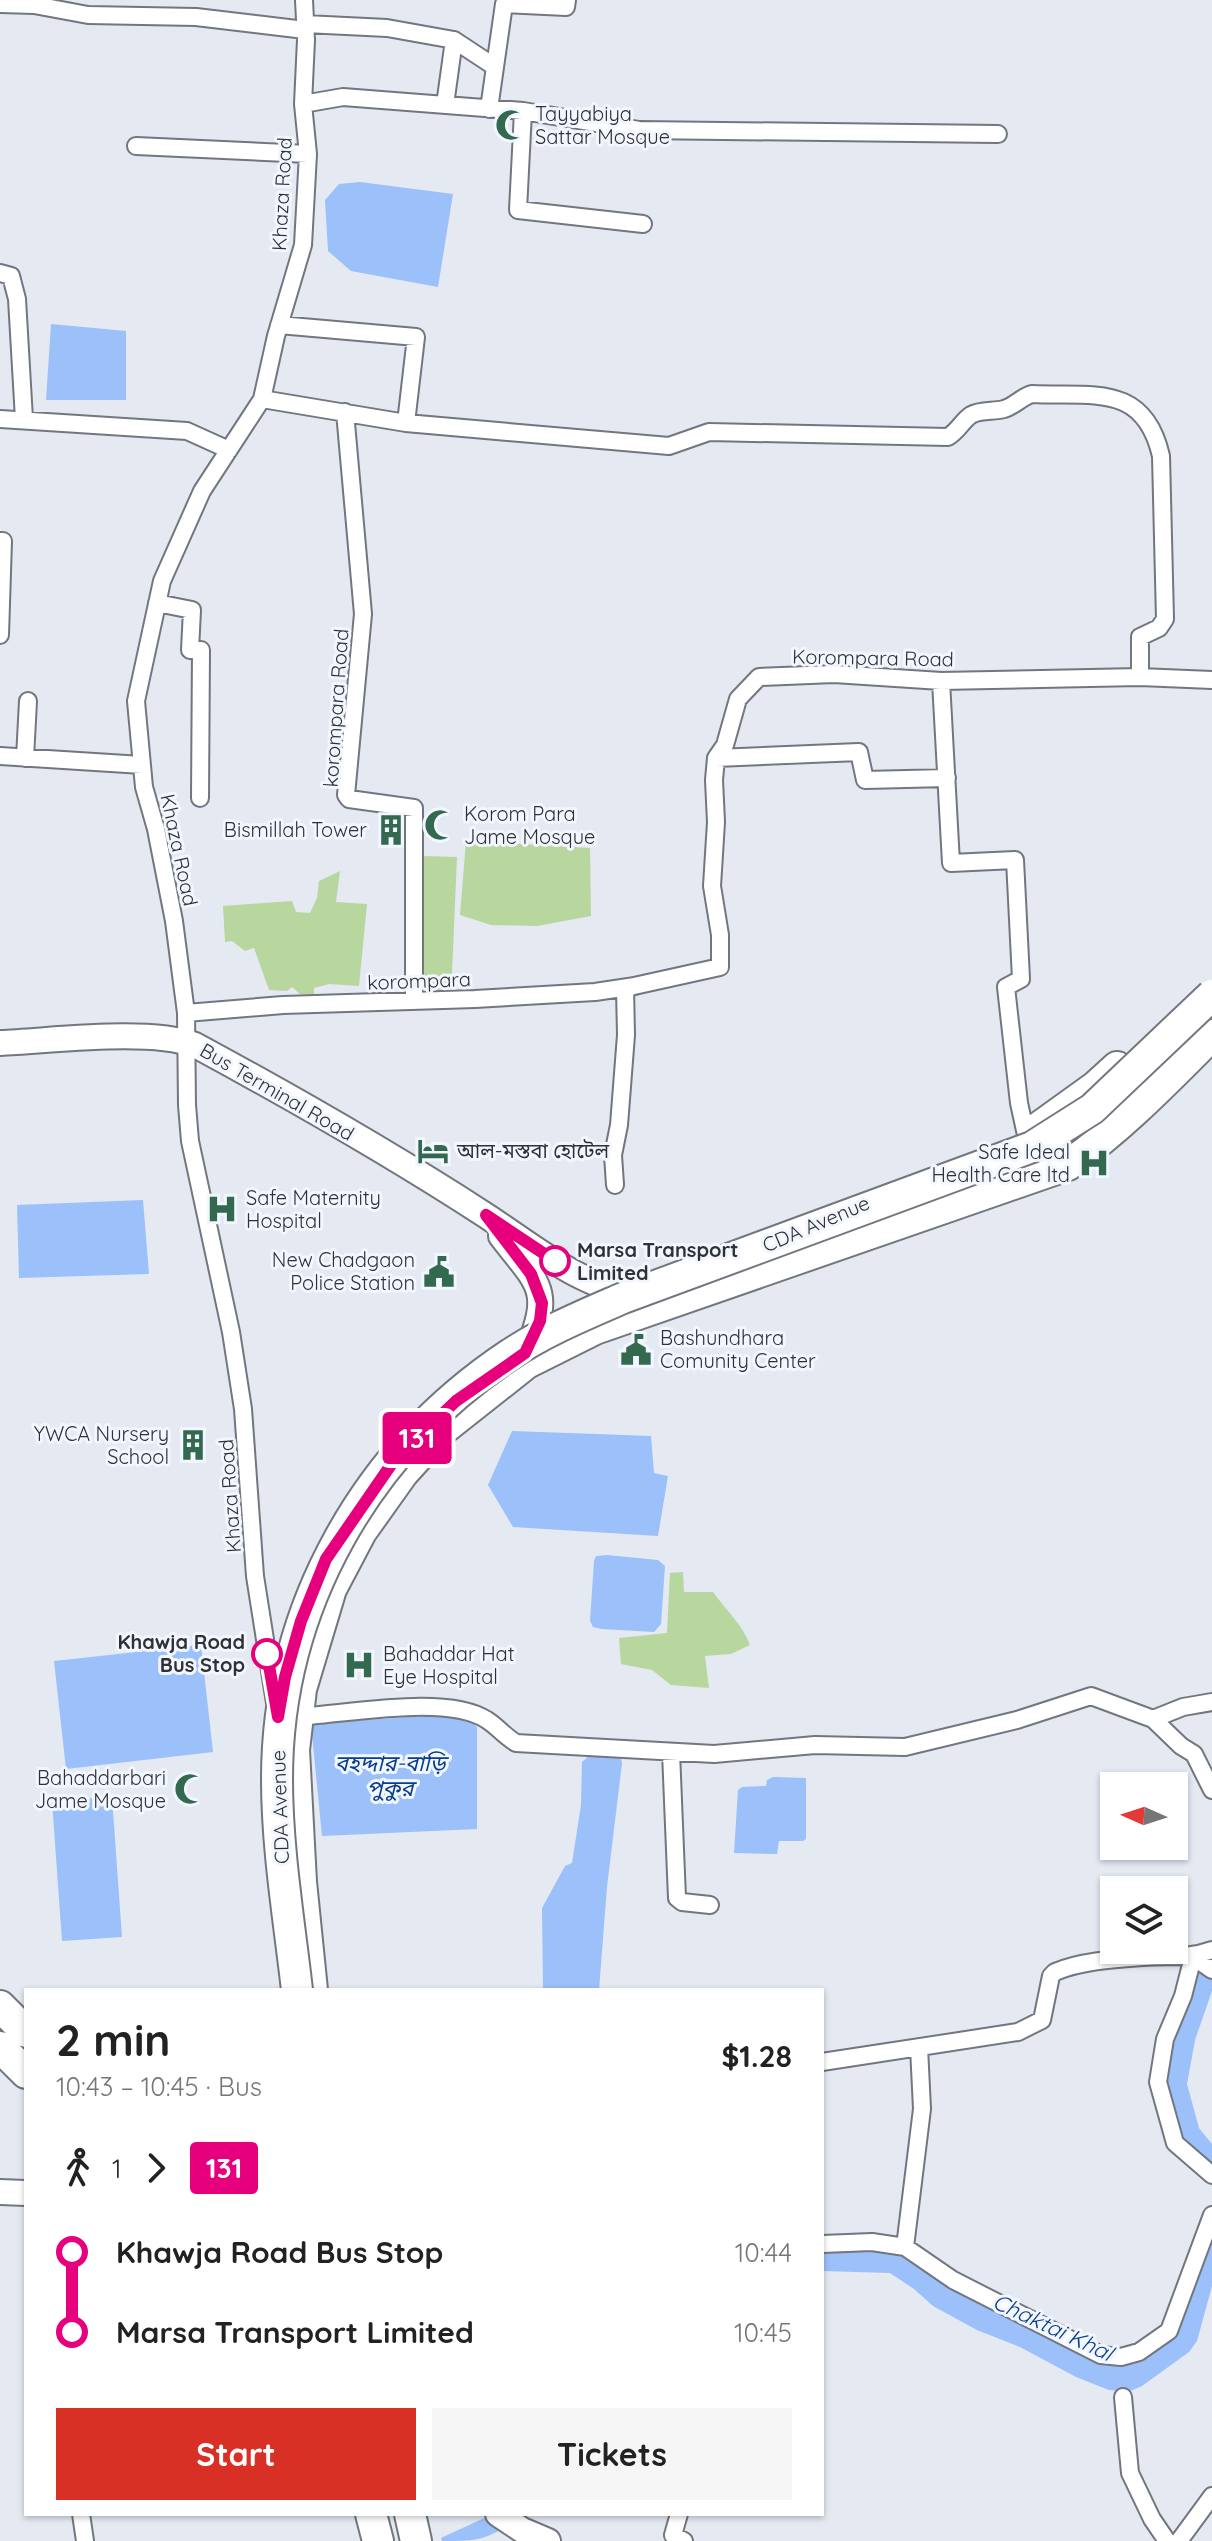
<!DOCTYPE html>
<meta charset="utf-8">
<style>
:root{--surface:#fff;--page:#f6f6f6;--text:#222;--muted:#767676;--accent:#d93025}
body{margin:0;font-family:Quicksand,"Noto Sans Bengali",sans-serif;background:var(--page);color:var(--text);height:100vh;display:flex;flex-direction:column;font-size:30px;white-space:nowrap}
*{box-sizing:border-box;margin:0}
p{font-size:26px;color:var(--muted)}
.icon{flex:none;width:44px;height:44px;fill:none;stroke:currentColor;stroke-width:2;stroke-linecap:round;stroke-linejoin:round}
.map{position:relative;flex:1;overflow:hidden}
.side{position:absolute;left:24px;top:1988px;width:800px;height:528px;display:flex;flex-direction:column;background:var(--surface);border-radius:0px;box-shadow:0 2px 6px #0004}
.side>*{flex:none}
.badge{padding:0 16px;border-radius:6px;font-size:28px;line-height:52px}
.needle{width:52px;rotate:273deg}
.buttons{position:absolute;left:1100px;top:1772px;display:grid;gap:16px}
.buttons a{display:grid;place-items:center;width:88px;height:88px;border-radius:0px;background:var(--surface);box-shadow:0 2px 6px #0004;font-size:40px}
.map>.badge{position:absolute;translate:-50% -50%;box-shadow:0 0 0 4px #fff}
.legs{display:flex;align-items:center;gap:12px;height:88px;padding:0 32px;font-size:26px}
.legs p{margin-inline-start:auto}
.head{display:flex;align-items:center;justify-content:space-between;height:136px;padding:0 32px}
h1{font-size:44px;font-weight:700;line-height:60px}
.cta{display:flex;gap:16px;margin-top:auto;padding:16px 32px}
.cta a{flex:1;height:92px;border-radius:0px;background:var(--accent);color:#fff;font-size:32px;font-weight:700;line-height:92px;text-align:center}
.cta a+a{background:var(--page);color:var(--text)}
ul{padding:0 32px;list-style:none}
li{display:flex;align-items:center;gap:28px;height:80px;font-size:30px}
li i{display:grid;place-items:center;width:12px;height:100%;margin:0 10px;background:currentColor}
li i::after{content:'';width:20px;height:20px;margin:-10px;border:6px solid;border-radius:50%;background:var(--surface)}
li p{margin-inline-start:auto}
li:first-child i{background:linear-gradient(#0000 50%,currentColor 0)}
li:last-child i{background:linear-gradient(currentColor 50%,#0000 0)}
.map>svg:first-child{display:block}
.green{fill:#b7d79f}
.water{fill:#9cc0f9}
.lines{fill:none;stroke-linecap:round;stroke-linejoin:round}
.street-casing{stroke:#72767e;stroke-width:20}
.secondary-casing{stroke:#72767e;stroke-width:28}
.highway-casing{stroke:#72767e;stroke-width:34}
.street{stroke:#fff;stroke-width:16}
.secondary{stroke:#fff;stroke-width:24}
.highway{stroke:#fff;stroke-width:30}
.highway-bridge-casing{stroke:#72767e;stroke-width:34;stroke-linecap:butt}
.highway-bridge{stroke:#fff;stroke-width:30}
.line-1-casing{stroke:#fff;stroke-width:18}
.line-1{stroke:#e6007e;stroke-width:12}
.stop-1-dot{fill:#fff;stroke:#e6007e;stroke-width:4}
.labels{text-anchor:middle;stroke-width:6;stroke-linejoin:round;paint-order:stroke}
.poi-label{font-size:20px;fill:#303135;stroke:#f2f7ff;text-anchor:start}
.street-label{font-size:20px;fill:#303135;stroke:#f2f7ff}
.stop-label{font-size:20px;font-weight:bold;fill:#303135;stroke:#f2f7ff;text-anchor:start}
.water-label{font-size:22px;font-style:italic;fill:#083d8e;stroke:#f2f7ff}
</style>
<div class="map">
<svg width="1212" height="2541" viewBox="0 0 1212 2541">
<rect width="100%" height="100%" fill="#e4e9f2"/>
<!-- green -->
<path class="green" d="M466,841L590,848L591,916L537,926L491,925L460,915Z
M424,856L457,857L451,997L419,996Z
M340,871L336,902L367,904L359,986L329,984L314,988V994H300L292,987L287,991L269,990L254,948L245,951L232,941L225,942L223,906L292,901L296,912L310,913L317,898L319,881Z
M683,1572L684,1592H713C725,1609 743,1625 750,1645L731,1654L705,1656L709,1688L671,1685L652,1670L621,1664L619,1638L667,1633L670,1573Z"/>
<!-- water -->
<path class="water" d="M360,182L453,194L438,287L351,271L328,251L325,200L339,184Z
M51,324L126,331V400H46Z
M143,1200L149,1274L19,1278L17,1205Z
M512,1431L651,1436L654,1473L668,1476L658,1536L513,1527L488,1485Z
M607,1555L658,1560L665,1566L661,1624L654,1632L601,1629L593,1627L590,1621L594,1561L596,1556Z
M201,1645L213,1752L66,1769L54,1661Z
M462,1713L477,1727V1829L322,1836L311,1724Z
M590,1755L621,1758L622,1763L607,1887L599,1990H543L542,1908L565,1866L572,1863L581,1805L582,1762Z
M773,1777L806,1778V1839L803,1841H779L777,1854L734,1853L738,1790L742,1787L766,1786L767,1780Z
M112,1797L122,1937L62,1941L52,1801Z
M1212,1959V1991L1195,2040L1187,2084L1199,2128L1212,2144V2169L1179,2140L1164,2081L1165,2061L1193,1983L1208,1960Z
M1212,2230V2286L1197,2341L1189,2352L1142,2386L1128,2392L1109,2390L1076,2377L1020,2347L977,2330L933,2306L914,2289L890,2273L822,2271V2252L890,2249L969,2296L1093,2361L1104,2365H1120L1151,2350Z
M493,2514H523C488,2539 485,2541 442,2541L441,2538Z"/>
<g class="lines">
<defs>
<path id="street" d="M34,0V5L88,15L196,17L305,30
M0,4L34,5
M305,24L387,28L454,40L495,67
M303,104L343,97L523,111L639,130L998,134
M445,105L454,40
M489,109L504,4L566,7L567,0
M523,111L518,210L643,224
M136,146L308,154
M0,273L11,276L17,299L24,419
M279,325L416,337L406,423
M262,399L406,423L669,446L709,432L948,437C958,431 963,420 971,415C981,409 994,412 1004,409C1015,406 1021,397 1032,394C1092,397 1144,382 1161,456L1165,619L1159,628L1140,637V677
M345,412L363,614L346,795L349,799L414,808V1000
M0,419L187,431L229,450
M0,541H3L0,635
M157,603L192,610L190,650H201L200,798
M941,681L951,863L1015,860L1021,979L1006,987L1019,1103L1026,1135
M0,756L142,765
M25,758L28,701
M716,758L859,752L865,780L947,778
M186,1013L283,1005L475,999L595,992L635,986
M615,1185L613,1155L619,1125L626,1035L625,988L720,967V935L712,886L716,822L714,780L716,758L725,745L738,699L759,677L834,674L941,681L1140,677L1212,680
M275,1703L255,1576L243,1409L231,1332L190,1141L187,1105L186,1013L174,921L156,829L144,787L136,701L162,581L202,491L262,399L276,336L303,245L308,154L303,104L306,40L304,0
M294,1717C343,1715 447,1693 487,1720C498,1727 503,1735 516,1743L714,1754L815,1745L905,1747L1017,1720L1091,1696L1153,1719L1181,1746L1194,1754L1212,1790
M1153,1719L1183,1707L1212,1702
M671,1752L677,1898L682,1902L710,1905
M1193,1957L1183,1996L1165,2039L1158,2082L1175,2143L1212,2175
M1193,1957L1212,1970
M822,2062L1018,2032L1042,2020L1051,1976L1055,1972C1081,1961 1115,1959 1143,1957C1169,1955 1187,1959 1212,1950
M822,2244L872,2242L905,2247L953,2280L1101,2355L1121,2357L1139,2352L1169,2331L1212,2215
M905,2247L922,2109L919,2047
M1123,2397L1130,2473L1152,2519L1167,2541
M81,2514L85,2541
M679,2514L673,2535L684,2541
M1179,2541L1212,2496"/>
<path id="secondary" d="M0,1043C52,1041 148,1028 195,1045C293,1098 391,1154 485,1215C533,1246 582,1289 641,1295
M501,1236C536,1282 554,1289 528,1348
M0,2192L26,2193
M498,2514L522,2530L548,2541"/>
<path id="highway" d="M1038,1128L1095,1087L1117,1067
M312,1990L301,1882L294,1750L301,1689L331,1589L361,1532L403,1473L441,1431L527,1363L595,1329L1068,1165C1121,1128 1166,1081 1212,1035
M0,2006L26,2032
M0,2047L26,2073
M371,2514L378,2541
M410,2514L416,2541"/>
</defs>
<!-- street casing -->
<use href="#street" class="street-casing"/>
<!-- secondary casing -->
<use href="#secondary" class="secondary-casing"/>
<!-- highway casing -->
<use href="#highway" class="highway-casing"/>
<!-- street -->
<use href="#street" class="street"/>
<!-- secondary -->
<use href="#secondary" class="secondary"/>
<!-- highway -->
<use href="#highway" class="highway"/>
<defs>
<path id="highway-bridge" d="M297,1990C289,1920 277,1849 277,1779C277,1606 367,1450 509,1355C545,1331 584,1315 623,1298L1032,1147L1092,1109L1212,995"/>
</defs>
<!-- highway-bridge casing -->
<use href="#highway-bridge" class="highway-bridge-casing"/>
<!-- highway-bridge -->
<use href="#highway-bridge" class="highway-bridge"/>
</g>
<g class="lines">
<defs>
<path id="line-1" d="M267,1654L278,1717L285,1677L301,1621L326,1559L395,1459L456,1401L525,1353L540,1321L542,1303L531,1274L486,1215L555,1261"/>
</defs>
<!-- line-1 casing -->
<use href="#line-1" class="line-1-casing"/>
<!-- line-1 -->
<use href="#line-1" class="line-1"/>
</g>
<!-- icons -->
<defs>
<symbol id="mosque-bare" viewBox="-9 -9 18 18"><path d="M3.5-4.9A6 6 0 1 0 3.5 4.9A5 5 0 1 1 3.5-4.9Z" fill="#32694f" stroke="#f2f7ff" stroke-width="2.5" paint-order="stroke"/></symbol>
<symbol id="building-bare" viewBox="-9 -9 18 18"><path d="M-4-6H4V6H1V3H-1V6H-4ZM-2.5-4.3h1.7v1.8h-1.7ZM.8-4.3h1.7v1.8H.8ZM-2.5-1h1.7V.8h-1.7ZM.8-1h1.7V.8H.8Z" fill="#32694f" stroke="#f2f7ff" stroke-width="2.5" paint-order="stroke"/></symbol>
<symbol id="hotel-bare" viewBox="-9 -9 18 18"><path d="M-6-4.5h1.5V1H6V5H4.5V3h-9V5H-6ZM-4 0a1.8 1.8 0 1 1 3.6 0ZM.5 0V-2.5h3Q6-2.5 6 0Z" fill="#32694f" stroke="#f2f7ff" stroke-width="2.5" paint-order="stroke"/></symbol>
<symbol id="hospital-bare" viewBox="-9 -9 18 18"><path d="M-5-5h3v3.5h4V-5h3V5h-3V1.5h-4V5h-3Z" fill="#32694f" stroke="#f2f7ff" stroke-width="2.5" paint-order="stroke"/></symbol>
<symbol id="civic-bare" viewBox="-9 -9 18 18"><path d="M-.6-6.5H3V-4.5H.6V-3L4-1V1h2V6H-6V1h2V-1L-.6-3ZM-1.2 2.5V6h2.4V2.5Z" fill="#32694f" stroke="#f2f7ff" stroke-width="2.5" paint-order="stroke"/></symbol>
</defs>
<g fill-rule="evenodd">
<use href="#mosque-bare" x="489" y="103" width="44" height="44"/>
<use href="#mosque-bare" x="418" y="803" width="44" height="44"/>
<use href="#building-bare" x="369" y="808" width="44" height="44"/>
<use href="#hotel-bare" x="411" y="1129" width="44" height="44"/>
<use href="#hospital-bare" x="1072" y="1141" width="44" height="44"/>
<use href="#hospital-bare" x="200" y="1187" width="44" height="44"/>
<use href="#civic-bare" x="417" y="1250" width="44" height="44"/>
<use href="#civic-bare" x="614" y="1328" width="44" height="44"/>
<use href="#building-bare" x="171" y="1423" width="44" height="44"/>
<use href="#hospital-bare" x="337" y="1643" width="44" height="44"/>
<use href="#mosque-bare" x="168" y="1767" width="44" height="44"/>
</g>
<!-- markers -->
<g class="stop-1-dot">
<circle cx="555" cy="1261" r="14"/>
<circle cx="267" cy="1654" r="14"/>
</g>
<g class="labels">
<!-- poi labels -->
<g class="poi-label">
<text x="535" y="121">Tayyabiya<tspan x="535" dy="23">Sattar Mosque</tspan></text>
<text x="464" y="821">Korom Para<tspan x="464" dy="23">Jame Mosque</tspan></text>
<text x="367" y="837" text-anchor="end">Bismillah Tower</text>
<text x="457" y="1158">আল-মস্তবা হোটেল</text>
<text x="1070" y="1159" text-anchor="end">Safe Ideal<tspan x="1070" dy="23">Health Care ltd</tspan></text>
<text x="246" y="1205">Safe Maternity<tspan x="246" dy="23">Hospital</tspan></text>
<text x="415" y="1267" text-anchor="end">New Chadgaon<tspan x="415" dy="23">Police Station</tspan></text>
<text x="660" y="1345">Bashundhara<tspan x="660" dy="23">Comunity Center</tspan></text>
<text x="169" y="1441" text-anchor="end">YWCA Nursery<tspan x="169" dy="23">School</tspan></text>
<text x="383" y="1661">Bahaddar Hat<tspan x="383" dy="23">Eye Hospital</tspan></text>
<text x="166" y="1785" text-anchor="end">Bahaddarbari<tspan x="166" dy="23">Jame Mosque</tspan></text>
</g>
<!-- street labels -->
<g class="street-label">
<text transform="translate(282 194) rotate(-87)" y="7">Khaza Road</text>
<text transform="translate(873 658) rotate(1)" y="7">Korompara Road</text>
<text transform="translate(336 708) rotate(-86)" y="7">korompara Road</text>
<text transform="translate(179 850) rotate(78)" y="7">Khaza Road</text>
<text transform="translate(419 981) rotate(-2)" y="7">korompara</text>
<text transform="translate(277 1092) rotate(30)" y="7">Bus Terminal Road</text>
<text transform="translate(816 1224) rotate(-23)" y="7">CDA Avenue</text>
<text transform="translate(230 1496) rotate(-94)" y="7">Khaza Road</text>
<text transform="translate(280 1807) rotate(-92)" y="7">CDA Avenue</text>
</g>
<!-- stop labels -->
<g class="stop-label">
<text x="577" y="1257">Marsa Transport<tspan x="577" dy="23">Limited</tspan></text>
<text x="245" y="1649" text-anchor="end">Khawja Road<tspan x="245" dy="23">Bus Stop</tspan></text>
</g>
<!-- water labels -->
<g class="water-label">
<text x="390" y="1771">বহদ্দার-বাড়ি<tspan x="390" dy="25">পুকুর</tspan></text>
<text transform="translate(1053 2327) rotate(25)" y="8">Chaktai Khal</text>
</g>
</g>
</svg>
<div class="buttons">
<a><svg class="needle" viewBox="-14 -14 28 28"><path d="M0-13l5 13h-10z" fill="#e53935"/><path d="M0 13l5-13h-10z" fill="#767676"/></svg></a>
<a><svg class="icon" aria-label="layers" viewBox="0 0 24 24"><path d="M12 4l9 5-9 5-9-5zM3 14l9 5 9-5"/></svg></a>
</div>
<b class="badge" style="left:417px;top:1438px;background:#e6007e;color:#fff">131</b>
<section class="side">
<div class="head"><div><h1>2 min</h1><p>10:43 – 10:45 · Bus</p></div><b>$1.28</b></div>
<div class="legs"><svg class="icon" aria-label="walk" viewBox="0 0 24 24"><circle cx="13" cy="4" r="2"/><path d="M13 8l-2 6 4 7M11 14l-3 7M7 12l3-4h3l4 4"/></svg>1<svg class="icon" aria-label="forward" viewBox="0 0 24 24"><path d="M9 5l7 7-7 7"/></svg><b class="badge" style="background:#e6007e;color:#fff">131</b></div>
<ul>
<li><i style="color:#e6007e"></i><b>Khawja Road Bus Stop</b><p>10:44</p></li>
<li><i style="color:#e6007e"></i><b>Marsa Transport Limited</b><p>10:45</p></li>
</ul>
<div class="cta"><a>Start</a><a>Tickets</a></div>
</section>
</div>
